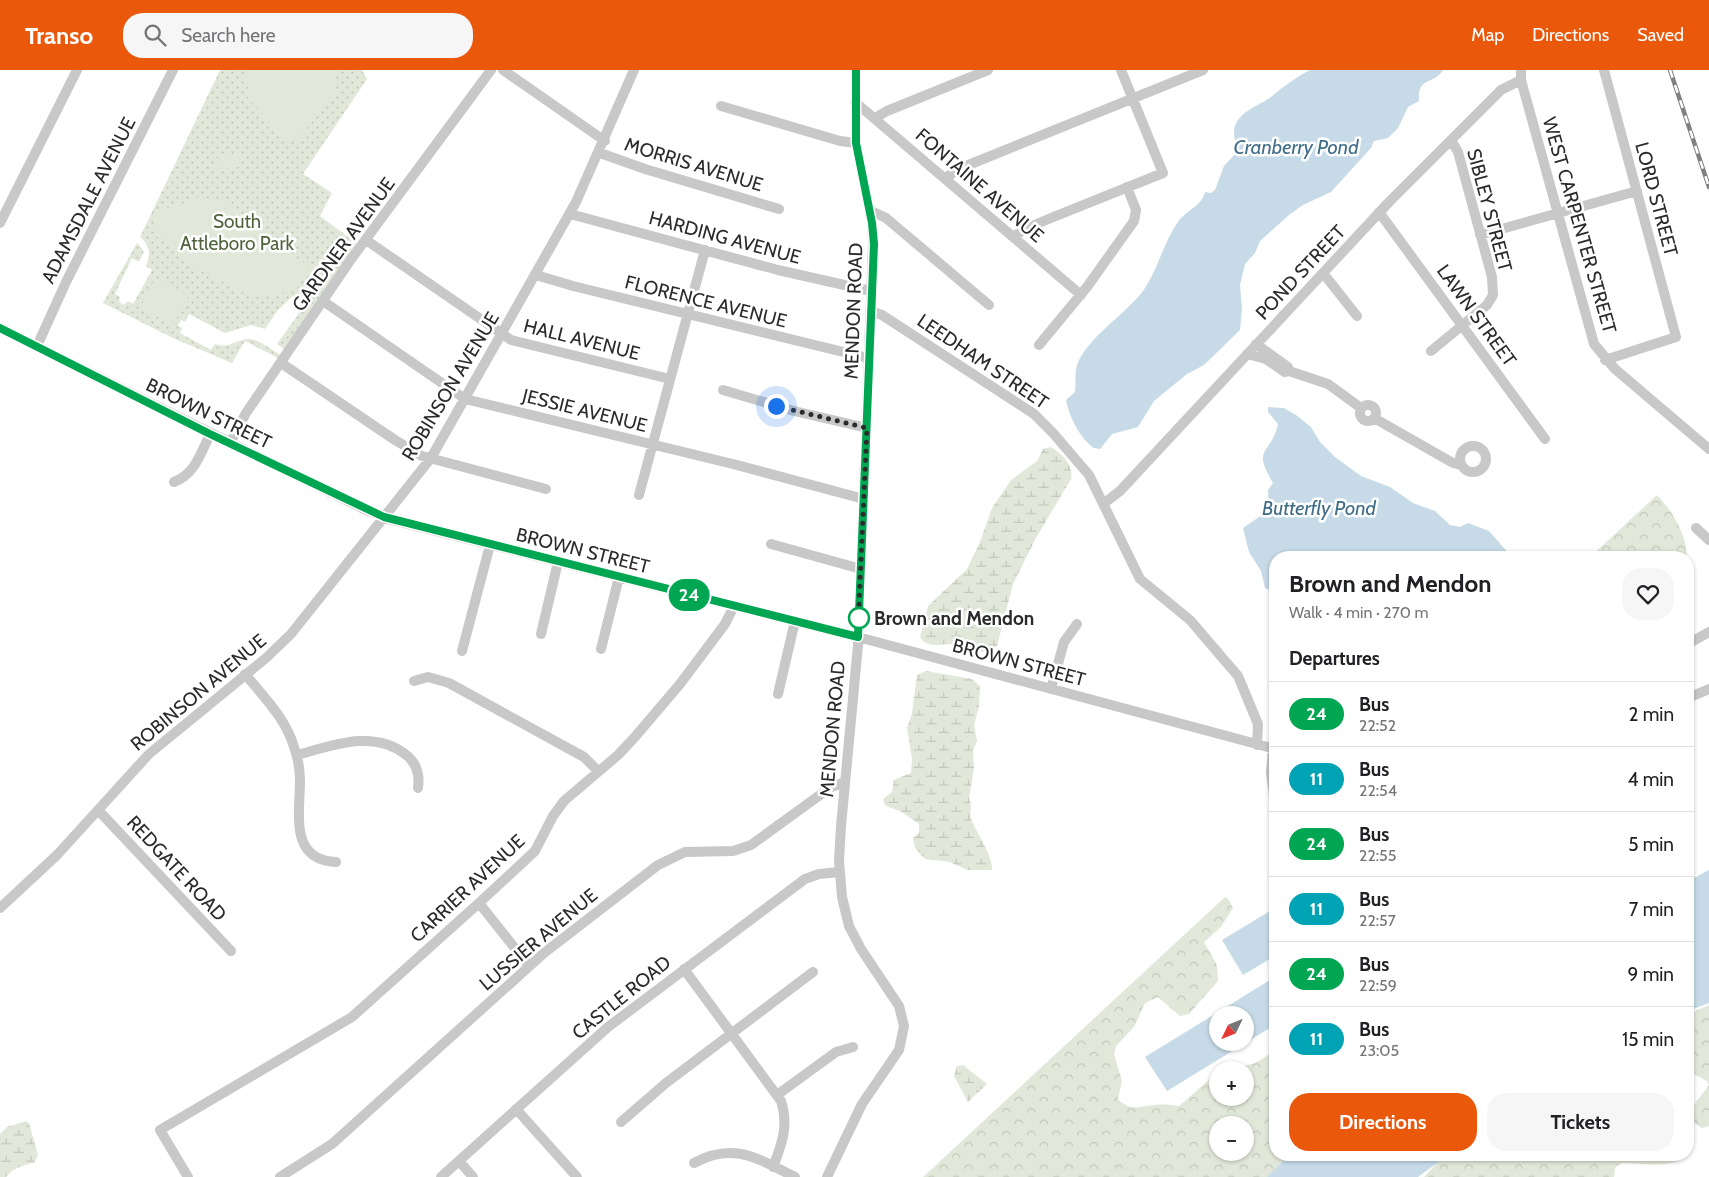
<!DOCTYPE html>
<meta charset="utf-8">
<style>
:root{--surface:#fff;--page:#f6f6f6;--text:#202124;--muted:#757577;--line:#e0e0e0;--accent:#ea580c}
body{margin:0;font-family:Cabin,sans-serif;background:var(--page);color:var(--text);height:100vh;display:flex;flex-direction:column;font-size:19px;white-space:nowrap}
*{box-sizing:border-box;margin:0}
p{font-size:16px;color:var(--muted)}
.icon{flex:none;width:28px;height:28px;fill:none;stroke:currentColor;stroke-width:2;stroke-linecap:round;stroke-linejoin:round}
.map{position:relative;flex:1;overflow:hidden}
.panel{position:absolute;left:1269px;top:481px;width:425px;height:610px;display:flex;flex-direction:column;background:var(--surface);border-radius:20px;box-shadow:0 1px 4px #0004}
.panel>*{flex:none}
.badge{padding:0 10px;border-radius:16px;font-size:18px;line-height:32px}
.needle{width:32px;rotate:227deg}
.tools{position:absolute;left:1209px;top:936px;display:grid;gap:10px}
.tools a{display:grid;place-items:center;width:45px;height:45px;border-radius:50%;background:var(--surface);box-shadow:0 1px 4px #0004;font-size:25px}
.you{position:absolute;width:25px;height:25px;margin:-12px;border:4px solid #fff;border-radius:50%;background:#1a73e8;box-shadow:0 0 0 8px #1a73e833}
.map>.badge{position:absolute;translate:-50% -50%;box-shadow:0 0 0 2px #fff}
h2{padding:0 20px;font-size:19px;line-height:45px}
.round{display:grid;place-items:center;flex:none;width:52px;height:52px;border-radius:20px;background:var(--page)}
.summary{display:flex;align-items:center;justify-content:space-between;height:85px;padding:0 20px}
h1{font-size:24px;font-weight:700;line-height:38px}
.action{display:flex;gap:10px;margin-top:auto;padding:10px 20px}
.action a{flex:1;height:58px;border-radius:20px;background:var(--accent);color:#fff;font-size:20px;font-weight:700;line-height:58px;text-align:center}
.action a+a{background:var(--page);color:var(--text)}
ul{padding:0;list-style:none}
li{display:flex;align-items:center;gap:15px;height:65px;padding:0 20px;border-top:1px solid var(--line)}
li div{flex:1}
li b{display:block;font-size:19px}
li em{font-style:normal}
li .badge{min-width:55px;font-weight:700;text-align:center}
header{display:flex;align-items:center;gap:30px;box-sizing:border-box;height:70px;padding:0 25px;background:var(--accent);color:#fff}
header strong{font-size:24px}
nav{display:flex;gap:28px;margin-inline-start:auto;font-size:18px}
.search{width:350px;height:45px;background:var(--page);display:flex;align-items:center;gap:12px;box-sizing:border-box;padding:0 18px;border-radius:20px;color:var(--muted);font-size:19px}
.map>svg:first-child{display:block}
.green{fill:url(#green-dots)}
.forest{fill:url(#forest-crowns);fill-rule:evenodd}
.wetland{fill:url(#wetland-marsh)}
.pitch{fill:#e2e8d9}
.water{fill:#c6dbe7;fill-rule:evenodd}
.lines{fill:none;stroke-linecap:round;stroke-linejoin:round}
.minor{stroke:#c8c8c8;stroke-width:10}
.rail-casing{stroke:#808080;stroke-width:4.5}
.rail{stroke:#fff;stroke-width:2.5;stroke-dasharray:8;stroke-linecap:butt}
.line-casing{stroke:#fff;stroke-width:11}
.line{stroke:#00a651;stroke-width:8}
.walk{stroke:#2b2b2b;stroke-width:5;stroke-dasharray:0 9}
.stop-dot{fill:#fff;stroke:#00a651;stroke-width:2.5}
.labels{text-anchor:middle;stroke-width:5;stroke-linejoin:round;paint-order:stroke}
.street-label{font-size:19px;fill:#2b2b2b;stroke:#fff}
.park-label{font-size:19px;fill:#4f633d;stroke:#fff}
.stop-label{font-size:19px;font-weight:bold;fill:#2b2b2b;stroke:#fff;text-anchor:start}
.water-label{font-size:20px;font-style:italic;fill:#406d87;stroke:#fff}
</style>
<header>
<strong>Transo</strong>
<div class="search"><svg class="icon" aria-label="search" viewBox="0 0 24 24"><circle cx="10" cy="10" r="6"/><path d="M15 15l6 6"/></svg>Search here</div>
<nav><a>Map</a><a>Directions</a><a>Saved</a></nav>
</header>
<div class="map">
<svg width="1709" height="1107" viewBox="0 0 1709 1107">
<defs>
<pattern id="green-dots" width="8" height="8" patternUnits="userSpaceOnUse" patternTransform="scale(1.25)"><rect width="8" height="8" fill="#e2e8d9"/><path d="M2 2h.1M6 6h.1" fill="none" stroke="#c2c7ba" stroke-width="1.8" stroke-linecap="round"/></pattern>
<pattern id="forest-crowns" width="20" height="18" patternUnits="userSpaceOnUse" patternTransform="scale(1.25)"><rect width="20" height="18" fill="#e2e8d9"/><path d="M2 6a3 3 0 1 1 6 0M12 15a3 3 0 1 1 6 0" fill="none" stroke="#c2c7ba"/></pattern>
<pattern id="wetland-marsh" width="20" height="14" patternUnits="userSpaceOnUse" patternTransform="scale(1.25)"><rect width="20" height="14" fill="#e2e8d9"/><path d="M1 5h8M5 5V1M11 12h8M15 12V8" fill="none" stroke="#c2c7ba"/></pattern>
</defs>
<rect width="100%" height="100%" fill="#fff"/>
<!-- green -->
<path class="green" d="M220,0H362L367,9L303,104L332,123L320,146L356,173L288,278L284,279L277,274L305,235L293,226L278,240L265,259L251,255L225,263L189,244L185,252L181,250L178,256L182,258L180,263L211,280L215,274C231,279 236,269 250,269C260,270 273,281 282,286L280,289L245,271L232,293L175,269L103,233L137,173L144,181L139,192L132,188L115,224L120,227L119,232L124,235L128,231L133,234L152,200L146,196C151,184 150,175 140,167Z"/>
<!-- forest -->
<path class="forest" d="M1657,425C1673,442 1686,463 1687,487H1590Z
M1225,827L1229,830L1233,838L1221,857L1204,872L1217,895L1218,911L1189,944L1180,946L1158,927L1145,933L1134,957L1116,976L1114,984L1122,1011L1118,1029C1130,1042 1140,1036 1155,1035C1162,1034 1171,1035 1179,1036L1217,1003L1218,1028H1245V1000H1228L1255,993L1275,981V1085H1301L1278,1107H923ZM1218,1055H1245V1082H1218Z
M1709,935V1056L1702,1058L1688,1049V1043L1709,1015L1707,1011L1688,1001V944Z
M1691,1078L1692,1080C1679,1101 1643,1093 1622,1093L1615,1097L1614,1107H1424L1444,1085H1688Z"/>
<!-- wetland -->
<path class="wetland" d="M1051,377C1062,384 1074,395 1071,409L1036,468L1013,514L997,576L993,580L984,582L950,574L933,575L924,572L920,567L928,536L967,499L980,472L992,438L1011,410L1037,391L1043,379Z
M926,601L972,609L980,616L979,637L974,655L977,671L973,680L974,698L969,729C973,736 969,742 971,749C976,762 994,788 992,800H967L950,792L925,789L915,778L913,768L919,763V754L900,741L886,736L883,731L884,728L892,722L894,710L911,703L912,689L907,658L912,643L917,605Z
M963,995L987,1014L968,1032L954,1006L957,996Z
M26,1051L29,1053L38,1085L34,1093C23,1095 13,1098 6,1107H0V1064L7,1057Z"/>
<!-- pitch -->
<path class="pitch" d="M244,0H335L336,20L298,70L292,72L270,59L267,55L269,51L247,26L248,14Z
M238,84L239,97L217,99L216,88Z
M199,127L223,131L249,148L290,185L306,194L309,199L297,219L265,227H253L199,200L185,189L167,168L159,170L153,154L157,143L167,137L170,139Z
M155,208L189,225L173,255L140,238Z"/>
<!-- water -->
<path class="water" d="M1310,0H1443C1434,15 1417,6 1419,31L1408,37L1398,58L1388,68L1374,71L1371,78L1331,122L1303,135L1289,145L1260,171L1255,183L1245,194L1240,215L1242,239L1240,260L1204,295L1187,304L1154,331L1138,357L1112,364L1100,379L1094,378C1080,369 1069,346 1066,330L1075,322C1076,314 1075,306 1076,299C1082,271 1126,244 1143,221C1158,200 1163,173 1178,152C1186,140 1202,136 1205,122L1211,123L1215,120L1224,96L1236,83C1237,75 1232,64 1235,56C1241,40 1259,36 1271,27C1284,16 1295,8 1310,0Z
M1268,337L1284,338L1296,345L1311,357L1320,372L1335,387L1361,406L1390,417L1413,433L1435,441L1450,455L1460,457L1468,453L1489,461L1512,487H1465L1452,484L1435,488H1275V523L1265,518L1261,501L1249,482L1243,458L1269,440L1268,420L1273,413C1251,376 1271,386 1278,354L1268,342Z
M1709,800V933L1688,941V811Z
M1275,838V886L1243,905L1222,870Z
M1275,907V955L1167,1021L1145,987ZM1218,945H1245V972H1218Z
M1289,1085H1448L1418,1107H1267Z"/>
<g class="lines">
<!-- minor -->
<path class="minor" d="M503,0L605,71
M1521,0V10L1594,274L1615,299L1709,379
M1604,0L1676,267L1605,290
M855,32L1081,225
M721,36L840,71L856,73
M875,48L887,41L988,0
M600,83L645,99L779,139
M945,108L961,98L1203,0
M869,140L886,148L989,235
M1379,142L1545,369
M570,144L778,200L871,221
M0,153L77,0
M1480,165L1637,121
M1013,167L1025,159L1051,148L1163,103L1121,0
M366,170L511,270L670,309
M1323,203L1357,246
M536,205L573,216L868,288
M323,231L465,329L733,394L864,429
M871,241L882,245L1034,344L1053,363L1089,405L1140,509L1190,550L1238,606L1258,654L1257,675
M0,258L366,440L392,450L858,567L1275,679
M1039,275L1087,217L1134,151L1136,140L1127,117
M37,276L66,212L173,0
M1431,281L1487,235L1493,225L1492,207L1458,82L1451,70
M1247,284L1266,289L1285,302L1289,301L1288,297L1256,274
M281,293L395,370L422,386L546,419
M1289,301L1328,314L1361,338
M723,320L794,341L867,358
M1360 343a8 8 0 1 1 16 0a8 8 0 1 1-16 0Z
M1374,348L1453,393L1461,395
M230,373L246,343L352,188L491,0
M1460 389a13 13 0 1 1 26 0a13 13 0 1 1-26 0Z
M174,412C195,404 201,383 210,364
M639,425L705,180
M1103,434L1120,421L1390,131L1501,20L1521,10
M1696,458L1709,470
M771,474L861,499
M541,564L558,492
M1688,574L1709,562
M601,579L619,507
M462,581L490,475
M245,604C264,627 286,649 294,677C298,688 300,699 300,711C300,743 289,790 336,792
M414,611L428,607L449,613L584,687L598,701
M1051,619L1064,572L1077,554
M778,624L795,551
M1688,628L1709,619
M1273,679L1271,703L1275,733
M297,685C331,676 373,659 405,684C416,692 420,704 418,718
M98,740L231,881
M479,833L529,896
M0,838L57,785L149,684L266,588L291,564L431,388L576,132L634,0
M684,899L781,1031C789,1055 782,1074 773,1097
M777,1025L836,982L853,977
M516,1039L577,1107
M621,1052L666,1013L813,902
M459,1091L473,1107
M694,1093C734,1071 758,1089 795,1107
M188,1107L160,1060L352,947L479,833L535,781L553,746L564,731L618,685L634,668L680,614L725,554L734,536
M280,1107L332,1074L544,883L658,795L685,782L733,781L751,775L831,717L845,712
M441,1107L608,957L805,809L819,804L840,802
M827,1107L862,1034L899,980L904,956L899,936L861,879L849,856L842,827L839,791L841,756L858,575L873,174L872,153L856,73V0"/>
<defs>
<path id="rail" d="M1670,0L1709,117"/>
</defs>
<!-- rail casing -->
<use href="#rail" class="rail-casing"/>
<!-- rail -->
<use href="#rail" class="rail"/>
</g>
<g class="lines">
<defs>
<path id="line" d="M0,258L210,364L384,447L858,567L874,174L872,153L856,73V0"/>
</defs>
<!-- line casing -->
<use href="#line" class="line-casing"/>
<!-- line -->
<use href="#line" class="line"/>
<!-- walk -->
<path class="walk" d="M776,336L867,358L858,556L859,548"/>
</g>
<!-- markers -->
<circle class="stop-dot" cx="859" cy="548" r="10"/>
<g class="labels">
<!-- street labels -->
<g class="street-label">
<text transform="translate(694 94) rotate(17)" y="7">MORRIS AVENUE</text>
<text transform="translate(980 115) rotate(41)" y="7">FONTAINE AVENUE</text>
<text transform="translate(1657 129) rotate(75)" y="7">LORD STREET</text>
<text transform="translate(88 130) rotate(-63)" y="7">ADAMSDALE AVENUE</text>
<text transform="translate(1490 140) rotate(75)" y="7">SIBLEY STREET</text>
<text transform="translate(1580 155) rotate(74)" y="7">WEST CARPENTER STREET</text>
<text transform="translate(725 167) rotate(15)" y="7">HARDING AVENUE</text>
<text transform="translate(343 174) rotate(-54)" y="7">GARDNER AVENUE</text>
<text transform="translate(1300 202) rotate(-47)" y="7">POND STREET</text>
<text transform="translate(706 231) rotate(14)" y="7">FLORENCE AVENUE</text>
<text transform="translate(853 241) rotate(-88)" y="7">MENDON ROAD</text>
<text transform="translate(1477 245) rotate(54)" y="7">LAWN STREET</text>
<text transform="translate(582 269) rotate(14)" y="7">HALL AVENUE</text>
<text transform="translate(983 291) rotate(34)" y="7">LEEDHAM STREET</text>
<text transform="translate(450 316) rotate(-59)" y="7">ROBINSON AVENUE</text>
<text transform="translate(585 340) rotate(14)" y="7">JESSIE AVENUE</text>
<text transform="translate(209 343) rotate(26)" y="7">BROWN STREET</text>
<text transform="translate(583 480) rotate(14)" y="7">BROWN STREET</text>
<text transform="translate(1019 592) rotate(15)" y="7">BROWN STREET</text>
<text transform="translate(198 622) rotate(-40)" y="7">ROBINSON AVENUE</text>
<text transform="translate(832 659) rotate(-85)" y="7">MENDON ROAD</text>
<text transform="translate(177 798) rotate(47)" y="7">REDGATE ROAD</text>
<text transform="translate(467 818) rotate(-43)" y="7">CARRIER AVENUE</text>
<text transform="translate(538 869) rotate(-40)" y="7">LUSSIER AVENUE</text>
<text transform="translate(621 927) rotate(-39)" y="7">CASTLE ROAD</text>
</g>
<!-- park labels -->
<g class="park-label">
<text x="237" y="158">South<tspan x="237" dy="22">Attleboro Park</tspan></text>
</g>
<!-- stop labels -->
<g class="stop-label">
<text x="874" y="555">Brown and Mendon</text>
</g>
<!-- water labels -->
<g class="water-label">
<text x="1296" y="84">Cranberry Pond</text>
<text x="1319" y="445">Butterfly Pond</text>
</g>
</g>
</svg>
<div class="tools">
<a><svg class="needle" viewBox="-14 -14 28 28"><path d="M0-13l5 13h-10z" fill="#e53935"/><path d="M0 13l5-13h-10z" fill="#757577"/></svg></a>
<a>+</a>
<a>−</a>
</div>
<div class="you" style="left:776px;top:336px"></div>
<b class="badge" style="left:689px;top:525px;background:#00a651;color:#fff">24</b>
<section class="panel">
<div class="summary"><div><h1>Brown and Mendon</h1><p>Walk · 4 min · 270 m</p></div><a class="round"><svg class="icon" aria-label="heart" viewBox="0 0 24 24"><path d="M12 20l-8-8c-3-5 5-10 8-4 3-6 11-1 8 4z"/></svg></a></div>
<h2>Departures</h2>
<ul>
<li><span class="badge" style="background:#00a651;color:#fff">24</span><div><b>Bus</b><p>22:52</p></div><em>2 min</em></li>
<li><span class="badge" style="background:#00a3b4;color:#fff">11</span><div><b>Bus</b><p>22:54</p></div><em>4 min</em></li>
<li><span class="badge" style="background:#00a651;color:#fff">24</span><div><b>Bus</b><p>22:55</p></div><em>5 min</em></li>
<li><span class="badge" style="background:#00a3b4;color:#fff">11</span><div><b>Bus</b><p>22:57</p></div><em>7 min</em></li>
<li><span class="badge" style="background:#00a651;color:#fff">24</span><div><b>Bus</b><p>22:59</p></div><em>9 min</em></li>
<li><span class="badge" style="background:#00a3b4;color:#fff">11</span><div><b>Bus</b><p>23:05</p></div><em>15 min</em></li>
</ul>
<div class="action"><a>Directions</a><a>Tickets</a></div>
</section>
</div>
